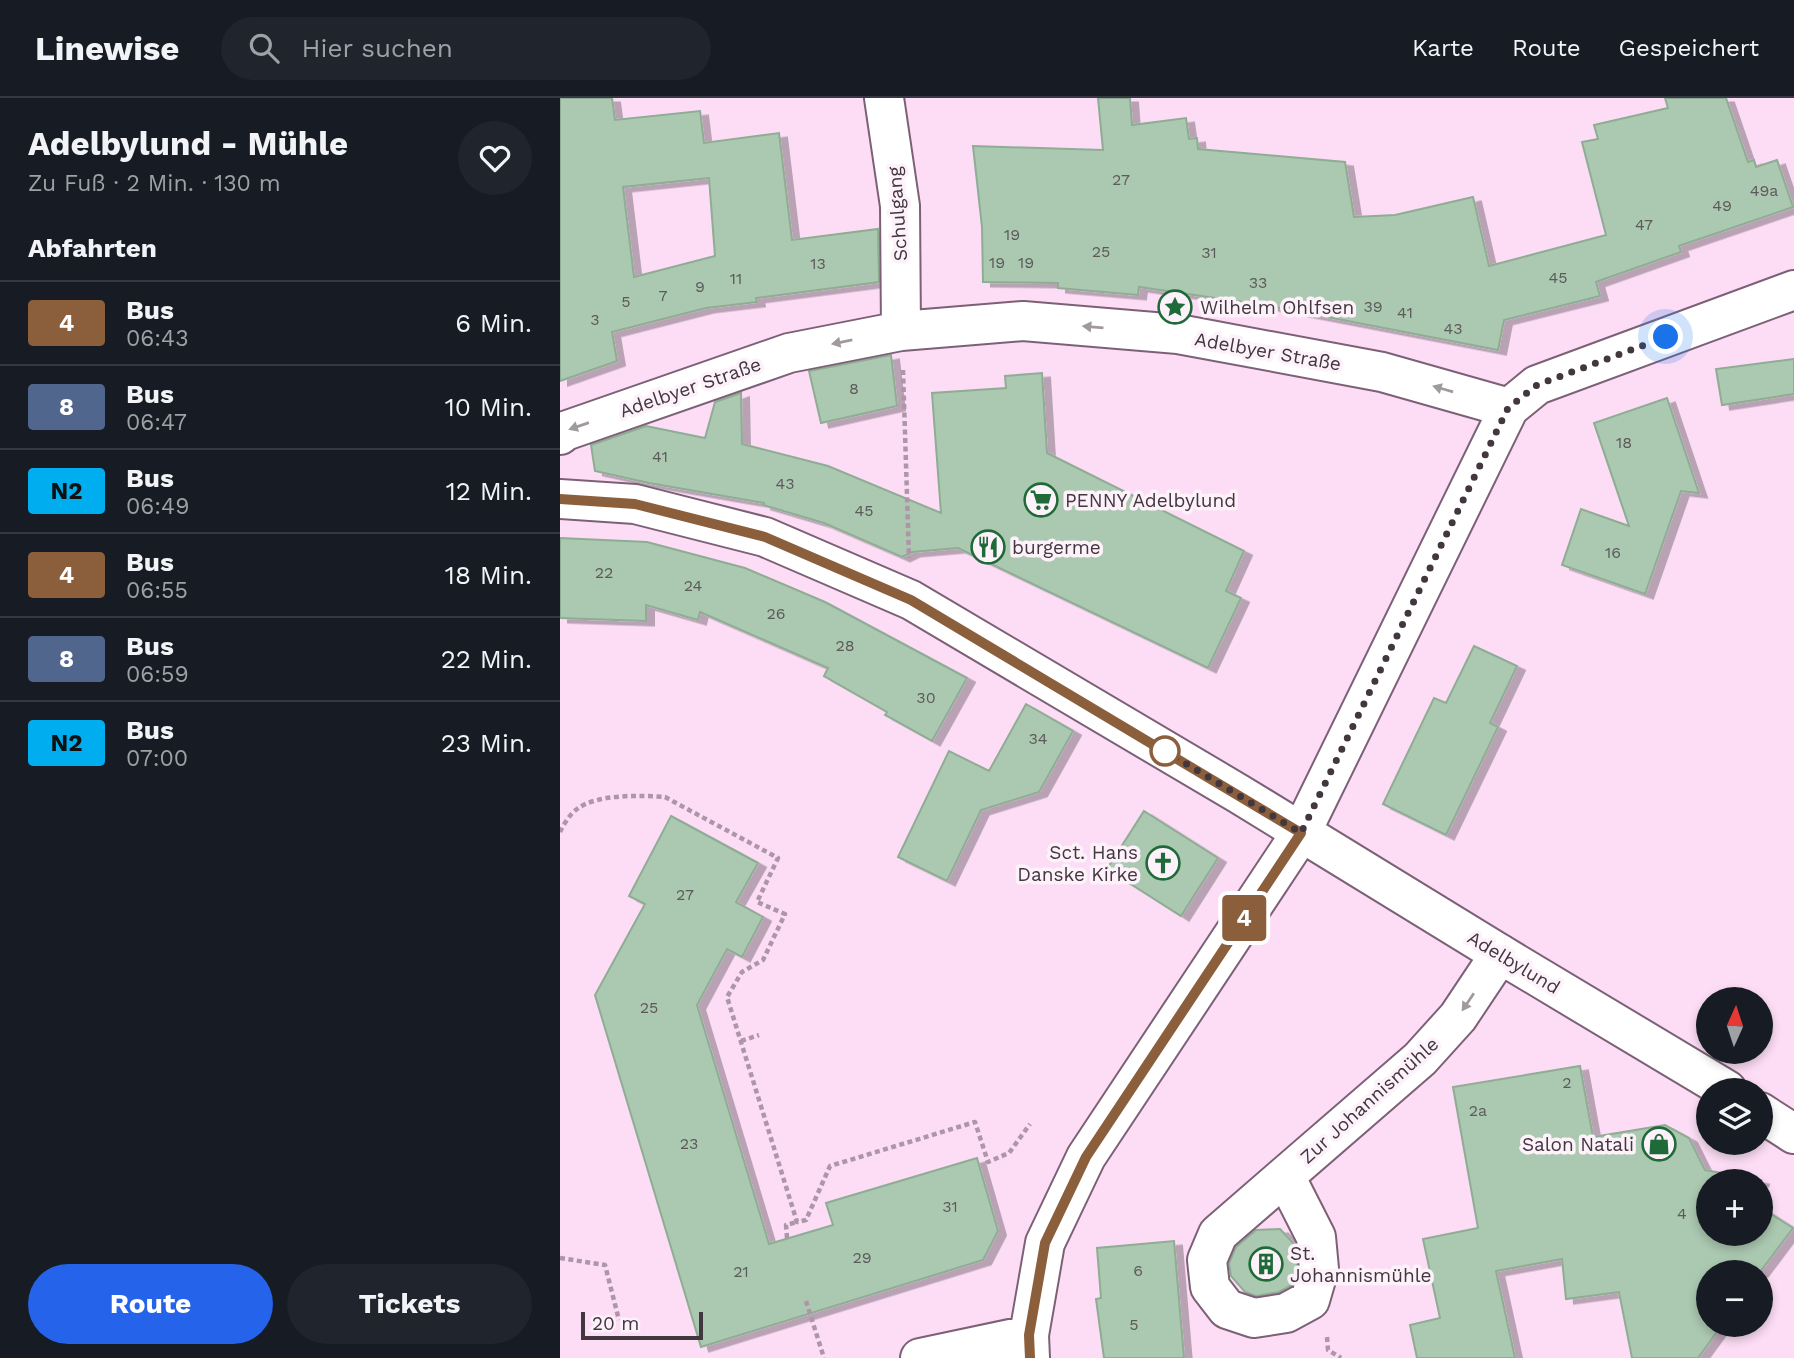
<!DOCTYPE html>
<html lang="de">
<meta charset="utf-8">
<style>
:root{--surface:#171b24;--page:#20242c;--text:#f1f3f6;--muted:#9ea1a6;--line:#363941;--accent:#2563eb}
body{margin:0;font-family:"Work Sans",sans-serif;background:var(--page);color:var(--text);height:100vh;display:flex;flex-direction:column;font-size:26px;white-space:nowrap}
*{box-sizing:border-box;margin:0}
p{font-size:23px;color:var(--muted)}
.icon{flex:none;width:38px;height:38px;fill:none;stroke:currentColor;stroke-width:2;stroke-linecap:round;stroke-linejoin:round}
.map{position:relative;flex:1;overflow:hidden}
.details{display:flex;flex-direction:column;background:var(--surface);width:560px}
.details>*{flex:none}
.badge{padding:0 14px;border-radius:5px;font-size:24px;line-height:46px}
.needle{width:46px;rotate:3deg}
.tools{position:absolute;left:1136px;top:889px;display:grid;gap:14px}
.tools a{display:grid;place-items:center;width:77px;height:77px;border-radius:50%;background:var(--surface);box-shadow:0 4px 10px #0003;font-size:35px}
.scale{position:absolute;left:21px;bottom:18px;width:122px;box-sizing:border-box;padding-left:7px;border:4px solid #42363f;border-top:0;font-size:19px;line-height:24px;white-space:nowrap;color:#42363f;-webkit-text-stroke:5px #fdf1fa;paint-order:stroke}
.you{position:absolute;width:35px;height:35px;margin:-18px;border:5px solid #fff;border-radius:50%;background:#1a73e8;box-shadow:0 0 0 10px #1a73e833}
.map>.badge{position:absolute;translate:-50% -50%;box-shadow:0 0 0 4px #fff}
h2{padding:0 28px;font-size:26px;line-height:63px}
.round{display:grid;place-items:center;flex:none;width:74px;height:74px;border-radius:37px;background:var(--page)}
.summary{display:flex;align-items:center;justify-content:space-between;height:119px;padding:0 28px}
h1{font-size:33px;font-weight:700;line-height:52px}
.primary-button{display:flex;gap:14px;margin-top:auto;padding:14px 28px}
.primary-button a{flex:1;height:80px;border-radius:42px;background:var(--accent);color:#fff;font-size:28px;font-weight:700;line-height:80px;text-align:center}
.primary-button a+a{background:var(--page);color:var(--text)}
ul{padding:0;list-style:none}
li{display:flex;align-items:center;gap:21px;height:84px;padding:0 28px;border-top:2px solid var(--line)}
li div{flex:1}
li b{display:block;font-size:26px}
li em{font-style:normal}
li .badge{min-width:77px;font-weight:700;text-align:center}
header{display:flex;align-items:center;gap:42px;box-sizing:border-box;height:98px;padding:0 35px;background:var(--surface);border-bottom:2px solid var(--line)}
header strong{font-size:33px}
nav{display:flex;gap:38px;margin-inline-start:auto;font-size:24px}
.search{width:490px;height:63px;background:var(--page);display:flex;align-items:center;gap:18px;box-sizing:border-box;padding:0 24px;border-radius:38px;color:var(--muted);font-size:26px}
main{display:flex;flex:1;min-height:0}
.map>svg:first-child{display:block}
.building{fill:#abc8b0;stroke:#8fac95;stroke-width:2;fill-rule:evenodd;filter:url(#shadow)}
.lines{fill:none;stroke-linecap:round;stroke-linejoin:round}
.minor-casing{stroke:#7c6176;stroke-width:42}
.tertiary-casing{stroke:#7c6176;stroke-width:42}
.path{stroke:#ad96a8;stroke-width:4.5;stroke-dasharray:5 3.5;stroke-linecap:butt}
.minor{stroke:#fff;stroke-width:38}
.tertiary{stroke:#fff;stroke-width:38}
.oneway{fill:#a09a9f}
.line-casing{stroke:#fff;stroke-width:16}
.line{stroke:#8b5e3c;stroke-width:10}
.walk{stroke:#42363f;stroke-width:7;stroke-dasharray:0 12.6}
.stop-dot{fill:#fff;stroke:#8b5e3c;stroke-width:3.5}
.labels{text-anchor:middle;stroke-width:7;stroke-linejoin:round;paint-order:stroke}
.number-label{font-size:16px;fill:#5c5a5b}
.street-label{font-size:19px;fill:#42363f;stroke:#fdf1fa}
.poi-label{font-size:19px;fill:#42363f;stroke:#fdf1fa;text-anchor:start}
</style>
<header>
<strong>Linewise</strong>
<div class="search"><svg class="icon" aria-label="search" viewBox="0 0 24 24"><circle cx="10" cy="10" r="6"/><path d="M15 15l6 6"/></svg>Hier suchen</div>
<nav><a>Karte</a><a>Route</a><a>Gespeichert</a></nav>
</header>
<main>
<section class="details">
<div class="summary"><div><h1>Adelbylund - Mühle</h1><p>Zu Fuß · 2 Min. · 130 m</p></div><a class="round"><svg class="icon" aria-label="heart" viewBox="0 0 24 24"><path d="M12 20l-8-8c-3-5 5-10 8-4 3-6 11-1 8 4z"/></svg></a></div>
<h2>Abfahrten</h2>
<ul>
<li><span class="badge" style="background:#8b5e3c;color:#fff">4</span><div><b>Bus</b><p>06:43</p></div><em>6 Min.</em></li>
<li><span class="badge" style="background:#51668d;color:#fff">8</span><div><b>Bus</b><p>06:47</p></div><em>10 Min.</em></li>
<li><span class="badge" style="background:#00aeef;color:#111">N2</span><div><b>Bus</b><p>06:49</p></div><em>12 Min.</em></li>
<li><span class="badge" style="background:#8b5e3c;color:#fff">4</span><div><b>Bus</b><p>06:55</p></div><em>18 Min.</em></li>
<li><span class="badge" style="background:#51668d;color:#fff">8</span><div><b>Bus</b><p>06:59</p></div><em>22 Min.</em></li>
<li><span class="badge" style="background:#00aeef;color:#111">N2</span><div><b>Bus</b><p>07:00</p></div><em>23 Min.</em></li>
</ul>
<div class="primary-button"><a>Route</a><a>Tickets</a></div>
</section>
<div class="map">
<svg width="1234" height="1260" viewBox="0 0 1234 1260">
<defs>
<filter id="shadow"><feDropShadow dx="8" dy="4.5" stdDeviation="0" flood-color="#0004"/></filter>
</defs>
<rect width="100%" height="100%" fill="#fcddf5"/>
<!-- building -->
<path class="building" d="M0,0H52L55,22L140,13L144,45L219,35L232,142L318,131L319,184L196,200L197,204L146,210L52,234L57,263L0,283ZM149,80L155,158L74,179L63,89Z
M538,0H570L572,27L626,20L629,41L637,40L638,51L785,64L794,119L835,117L913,99L929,168L1046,137L1022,44L1038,41L1034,27L1108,10L1105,0H1166L1188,64L1194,62L1196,69L1217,62L1233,109L1119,148L1121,154L1036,184L1040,198L944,222L938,252L710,208L579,189L578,197L498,190V185L423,184L422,129L413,48L543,52Z
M331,257L337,308L261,325L249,273Z
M1234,261V296L1162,307L1156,271Z
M482,275L487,355L684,453L666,493L681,500L648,570L398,450L352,454L342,459L264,425L203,407L204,405L89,385L35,373L31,347L86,328L145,340L155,304L181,295L182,346L268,368L381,415L372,295L446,290L445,278Z
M1107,300L1139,395L1121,393L1085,496L1002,467L1021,411L1069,428L1034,325Z
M0,440L87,444L185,470L265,504L407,580L372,643L325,617L327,614L264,578L268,570L140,514L138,522L86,507V523L0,520Z
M914,548L957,568L930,625L938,629L886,737L823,706L874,600L886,605Z
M466,606L513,633L479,694L421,712L387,783L338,759L389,653L429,673Z
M584,713L658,760L621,818L547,771Z
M111,718L198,765L176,804L203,819L182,859L167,851L137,907L209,1146L273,1127L266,1105L417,1060L438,1133L423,1162L141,1249L35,897L85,806L69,798Z
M1020,968L1033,1039L1105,1027L1129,1040L1145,1072L1201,1082L1200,1085V1083H1148V1136H1200V1109L1233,1130L1200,1174H1148V1227H1162L1138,1260H1072L1059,1194L1006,1201L1002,1161L936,1173L955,1260H857L850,1227L880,1220L863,1141L918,1130L893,989Z
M720,1131L735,1147L737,1169L732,1187L719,1194L696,1198L685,1194L671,1178L669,1165L676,1149L696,1132Z
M614,1143L624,1260H544L536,1201L541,1200L537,1150Z"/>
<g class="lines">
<defs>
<path id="minor" d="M324,0L340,108L341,233
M0,337L5,333L229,255L341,233L463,223L618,236L822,274L949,310
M725,1078L756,1139L759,1171L750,1202L726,1215L694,1220L667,1211L650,1189L647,1162L658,1136L860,961L898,919L940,856
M360,1260L469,1237
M470,1260L469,1237L485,1145L526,1059L741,735L949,310L977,287L1234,192"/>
<path id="tertiary" d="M0,401L75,406L205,439L351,502L679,696L940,856L1167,992
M1200,1014L1234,1036"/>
</defs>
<!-- minor casing -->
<use href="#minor" class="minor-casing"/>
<!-- tertiary casing -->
<use href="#tertiary" class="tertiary-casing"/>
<!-- path -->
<path class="path" d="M343,272L349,460
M0,734C4,726 10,716 17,711C36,696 81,697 105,699L218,760L197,804L225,816L203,862L182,874L167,899L237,1124L246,1122L270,1068L415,1024L428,1064L449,1055L470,1026
M181,943L199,937
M227,1140L226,1127L237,1124
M0,1160L45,1167L59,1222
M246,1203L264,1260
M767,1239L768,1252L781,1260"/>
<!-- minor -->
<use href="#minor" class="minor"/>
<!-- tertiary -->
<use href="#tertiary" class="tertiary"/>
</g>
<!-- one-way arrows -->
<defs><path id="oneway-solid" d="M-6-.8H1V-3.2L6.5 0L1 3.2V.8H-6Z" transform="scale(1.75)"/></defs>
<g class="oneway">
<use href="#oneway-solid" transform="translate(533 229) rotate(-175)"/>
<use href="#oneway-solid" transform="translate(282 244) rotate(169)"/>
<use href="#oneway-solid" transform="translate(883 291) rotate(-164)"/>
<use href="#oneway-solid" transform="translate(19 328) rotate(161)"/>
<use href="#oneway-solid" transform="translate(908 904) rotate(124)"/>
</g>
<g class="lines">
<defs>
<path id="line" d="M0,401L75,406L205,439L351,502L741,735L526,1059L485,1145L469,1237L470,1260"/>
</defs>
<!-- line casing -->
<use href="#line" class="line-casing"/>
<!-- line -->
<use href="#line" class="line"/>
<!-- walk -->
<path class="walk" d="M605,653L741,735L948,310L977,287L1106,239"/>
</g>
<!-- icons -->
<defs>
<symbol id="sight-ring" viewBox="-11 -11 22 22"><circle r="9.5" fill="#fdf1fa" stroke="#1f6a39" stroke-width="1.5"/><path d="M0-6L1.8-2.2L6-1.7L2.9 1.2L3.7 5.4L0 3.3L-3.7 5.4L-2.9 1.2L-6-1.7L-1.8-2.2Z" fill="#1f6a39"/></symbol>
<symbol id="supermarket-ring" viewBox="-11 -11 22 22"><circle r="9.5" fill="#fdf1fa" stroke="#1f6a39" stroke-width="1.5"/><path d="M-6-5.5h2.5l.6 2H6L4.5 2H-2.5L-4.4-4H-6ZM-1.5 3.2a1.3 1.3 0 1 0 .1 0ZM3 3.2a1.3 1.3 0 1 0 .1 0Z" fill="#1f6a39"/></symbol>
<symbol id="restaurant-ring" viewBox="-11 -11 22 22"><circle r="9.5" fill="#fdf1fa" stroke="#1f6a39" stroke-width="1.5"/><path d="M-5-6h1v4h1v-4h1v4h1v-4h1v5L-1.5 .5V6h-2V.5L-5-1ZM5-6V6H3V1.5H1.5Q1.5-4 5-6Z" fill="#1f6a39"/></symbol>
<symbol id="church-ring" viewBox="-11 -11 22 22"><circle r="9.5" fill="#fdf1fa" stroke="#1f6a39" stroke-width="1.5"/><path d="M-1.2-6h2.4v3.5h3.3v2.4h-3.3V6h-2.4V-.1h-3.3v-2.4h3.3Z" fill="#1f6a39"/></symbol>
<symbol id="shop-ring" viewBox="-11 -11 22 22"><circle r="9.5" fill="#fdf1fa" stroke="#1f6a39" stroke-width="1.5"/><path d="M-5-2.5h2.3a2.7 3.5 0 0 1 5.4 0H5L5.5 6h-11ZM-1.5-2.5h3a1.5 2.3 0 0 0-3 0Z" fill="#1f6a39"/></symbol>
<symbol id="building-ring" viewBox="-11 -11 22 22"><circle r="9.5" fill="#fdf1fa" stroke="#1f6a39" stroke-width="1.5"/><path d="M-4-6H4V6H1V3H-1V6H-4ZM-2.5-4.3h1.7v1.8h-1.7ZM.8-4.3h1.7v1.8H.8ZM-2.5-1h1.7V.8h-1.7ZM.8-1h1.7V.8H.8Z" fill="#1f6a39"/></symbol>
</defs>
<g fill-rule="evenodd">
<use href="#sight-ring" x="596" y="190" width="38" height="38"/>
<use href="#supermarket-ring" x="462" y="383" width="38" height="38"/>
<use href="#restaurant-ring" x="409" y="430" width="38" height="38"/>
<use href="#church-ring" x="584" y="746" width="38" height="38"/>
<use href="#shop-ring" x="1080" y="1027" width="38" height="38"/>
<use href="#building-ring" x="687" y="1147" width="38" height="38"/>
</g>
<!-- markers -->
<circle class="stop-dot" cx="605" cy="653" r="14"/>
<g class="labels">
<!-- number labels -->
<g class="number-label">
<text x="561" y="87">27</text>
<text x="1204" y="98">49a</text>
<text x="1162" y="113">49</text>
<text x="1084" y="132">47</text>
<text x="452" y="142">19</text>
<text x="541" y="159">25</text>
<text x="649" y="160">31</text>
<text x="437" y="170">19</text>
<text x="466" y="170">19</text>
<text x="258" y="171">13</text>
<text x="998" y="185">45</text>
<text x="176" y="186">11</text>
<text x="698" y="190">33</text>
<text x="140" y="194">9</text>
<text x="103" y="203">7</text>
<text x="66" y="209">5</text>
<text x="813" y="214">39</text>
<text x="845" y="220">41</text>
<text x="35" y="227">3</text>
<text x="893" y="236">43</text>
<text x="294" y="296">8</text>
<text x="1064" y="350">18</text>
<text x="100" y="364">41</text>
<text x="225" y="391">43</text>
<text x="304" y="418">45</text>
<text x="1053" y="460">16</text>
<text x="44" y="480">22</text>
<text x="133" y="493">24</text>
<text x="216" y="521">26</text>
<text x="285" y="553">28</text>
<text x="366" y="605">30</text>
<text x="478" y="646">34</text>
<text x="125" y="802">27</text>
<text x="89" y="915">25</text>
<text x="1007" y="990">2</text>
<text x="918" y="1018">2a</text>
<text x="129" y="1051">23</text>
<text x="390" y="1114">31</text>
<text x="1122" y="1121">4</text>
<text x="302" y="1165">29</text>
<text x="578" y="1178">6</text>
<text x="181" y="1179">21</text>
<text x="574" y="1232">5</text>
</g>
<!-- street labels -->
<g class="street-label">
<text transform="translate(337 116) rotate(-94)" y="7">Schulgang</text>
<text transform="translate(708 253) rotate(10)" y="7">Adelbyer Straße</text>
<text transform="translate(130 289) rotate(-19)" y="7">Adelbyer Straße</text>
<text transform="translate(954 864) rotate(31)" y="7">Adelbylund</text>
<text transform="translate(809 1002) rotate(-42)" y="7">Zur Johannismühle</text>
</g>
<!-- poi labels -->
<g class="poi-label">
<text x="640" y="216">Wilhelm Ohlfsen</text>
<text x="505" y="409">PENNY Adelbylund</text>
<text x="452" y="456">burgerme</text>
<text x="578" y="761" text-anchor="end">Sct. Hans<tspan x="578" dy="22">Danske Kirke</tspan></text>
<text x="1074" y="1053" text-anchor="end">Salon Natali</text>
<text x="730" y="1162">St.<tspan x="730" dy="22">Johannismühle</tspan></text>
</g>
</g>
</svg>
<div class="tools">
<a><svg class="needle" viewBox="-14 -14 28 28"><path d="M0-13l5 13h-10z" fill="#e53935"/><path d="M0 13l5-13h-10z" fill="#9ea1a6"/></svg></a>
<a><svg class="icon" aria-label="layers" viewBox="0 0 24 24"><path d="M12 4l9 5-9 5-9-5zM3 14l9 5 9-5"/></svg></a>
<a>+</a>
<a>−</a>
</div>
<div class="scale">20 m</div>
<div class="you" style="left:1106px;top:239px"></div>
<b class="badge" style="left:684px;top:820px;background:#8b5e3c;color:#fff">4</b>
</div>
</main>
